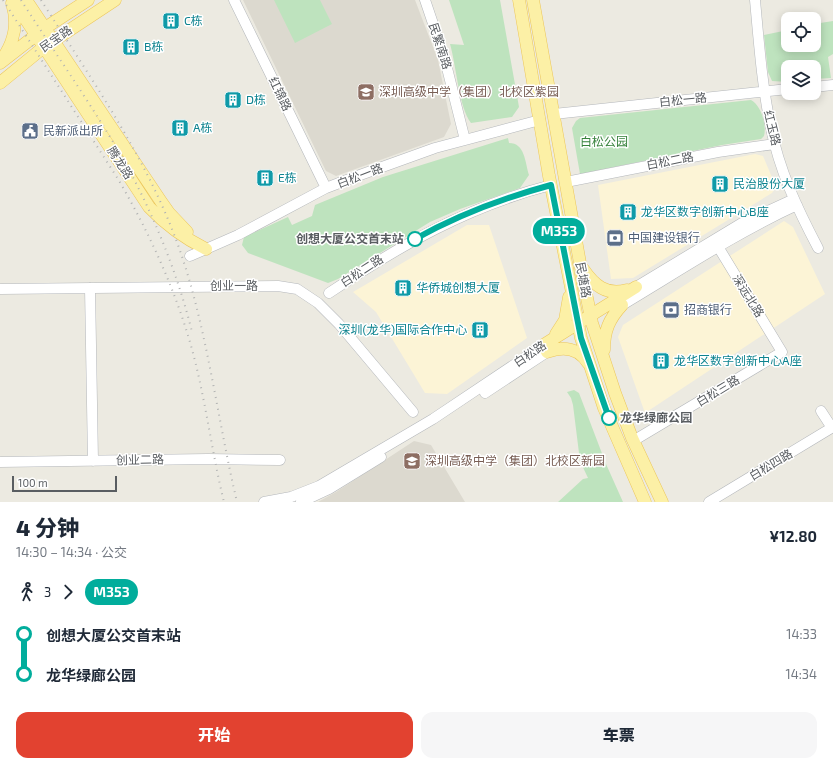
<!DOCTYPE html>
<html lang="zh">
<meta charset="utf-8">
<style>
:root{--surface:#fff;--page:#f6f6f7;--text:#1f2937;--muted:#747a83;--accent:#e24230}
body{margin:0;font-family:"Exo 2","Noto Sans SC",sans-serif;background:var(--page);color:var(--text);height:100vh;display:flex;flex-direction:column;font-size:15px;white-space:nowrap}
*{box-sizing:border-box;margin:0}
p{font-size:13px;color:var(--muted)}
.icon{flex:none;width:22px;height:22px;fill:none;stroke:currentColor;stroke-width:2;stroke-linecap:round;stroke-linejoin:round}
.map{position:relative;height:502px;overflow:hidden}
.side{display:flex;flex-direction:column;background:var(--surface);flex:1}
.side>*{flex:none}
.badge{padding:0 8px;border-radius:13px;font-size:14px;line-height:26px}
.buttons{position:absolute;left:781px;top:12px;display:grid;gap:8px}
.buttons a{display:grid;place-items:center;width:40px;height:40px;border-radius:8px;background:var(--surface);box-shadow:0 2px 10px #0003;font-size:20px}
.scale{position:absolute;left:12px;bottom:10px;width:105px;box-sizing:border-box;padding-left:4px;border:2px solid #595d61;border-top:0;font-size:11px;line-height:14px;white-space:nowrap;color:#595d61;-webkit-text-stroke:3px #fff;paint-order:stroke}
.map>.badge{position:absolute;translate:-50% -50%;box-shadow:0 0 0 2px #fff}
.legs{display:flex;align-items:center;gap:6px;height:44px;padding:0 16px;font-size:13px}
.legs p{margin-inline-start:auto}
.head{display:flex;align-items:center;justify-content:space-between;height:68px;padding:0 16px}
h1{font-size:22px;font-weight:800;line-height:30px}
.primary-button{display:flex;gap:8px;margin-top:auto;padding:8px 16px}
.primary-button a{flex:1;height:46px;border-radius:12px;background:var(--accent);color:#fff;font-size:16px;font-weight:800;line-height:46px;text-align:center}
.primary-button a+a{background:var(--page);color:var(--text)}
ul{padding:0 16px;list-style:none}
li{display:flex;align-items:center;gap:14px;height:40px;font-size:15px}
li i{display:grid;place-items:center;width:6px;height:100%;margin:0 5px;background:currentColor}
li i::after{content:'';width:10px;height:10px;margin:-5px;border:3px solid;border-radius:50%;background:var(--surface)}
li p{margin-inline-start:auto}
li:first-child i{background:linear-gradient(#0000 50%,currentColor 0)}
li:last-child i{background:linear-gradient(currentColor 50%,#0000 0)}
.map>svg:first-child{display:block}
.commercial{fill:#fcf4d6}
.education{fill:#dcd9cf}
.green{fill:#bee3be}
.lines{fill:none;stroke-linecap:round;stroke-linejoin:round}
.minor-casing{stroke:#b4b7bb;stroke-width:11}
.major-casing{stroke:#ecc65a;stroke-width:13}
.minor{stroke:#fff;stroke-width:10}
.major{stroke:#fcf0a6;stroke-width:12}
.rail{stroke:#b2b3b3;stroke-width:2;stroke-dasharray:1 5;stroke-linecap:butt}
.line-1-casing{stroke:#fff;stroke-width:9}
.line-1{stroke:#01ad9c;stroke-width:6}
.stop-1-dot{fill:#fff;stroke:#01ad9c;stroke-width:2}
.labels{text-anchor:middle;stroke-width:3;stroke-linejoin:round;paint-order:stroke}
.culture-label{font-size:12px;fill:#0d838f;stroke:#fff;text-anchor:start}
.street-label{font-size:12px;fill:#595d61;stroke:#fff}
.education-label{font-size:12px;fill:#785e54;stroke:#fff;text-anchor:start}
.service-label{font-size:12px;fill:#4e5e75;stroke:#fff;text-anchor:start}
.park-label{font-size:12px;fill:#37823c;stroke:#fff}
.stop-label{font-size:12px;font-weight:bold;fill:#595d61;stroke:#fff;text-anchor:end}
</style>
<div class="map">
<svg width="833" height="502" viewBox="0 0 833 502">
<rect width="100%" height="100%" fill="#eceae1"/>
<!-- commercial -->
<path class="commercial" d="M755,154L763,156L776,187L772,193L633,278L611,279L598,185Z
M784,221L793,227L825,294L645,413L618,337L623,325Z
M467,225H489L527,338L447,394L425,393L376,312L353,292Z"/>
<!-- education -->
<path class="education" d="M243,0H415L438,60L451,124L444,137L336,176L326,171Z
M414,441L431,445L465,502H318L336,492Z"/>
<!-- green -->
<path class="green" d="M274,0H320L332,24L295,43Z
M449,0H500L519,107L512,117L471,123C459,108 456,64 450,44L464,45Z
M833,21V54L828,57L831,78L814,79V67H788V82L772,81L768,72L764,35L788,30V45H814V24Z
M751,100C761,105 767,125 764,136L761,139L722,145L580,174L572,128L576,121L580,118Z
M508,138L509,143C525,143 525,162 529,175L520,188L460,209L430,222L338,279L328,283L248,253L242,245L244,237L288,217L292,225L312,216L315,205L383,177Z
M574,390L579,393L606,464L623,502H558L583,479L588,478L580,461L573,405L571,398L567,392Z"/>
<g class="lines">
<defs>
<path id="minor" d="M234,0L326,188
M425,0L444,56L465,140
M755,0C759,43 762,86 771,128C779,170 798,210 818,248
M814,87L833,85
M554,114L788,89
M566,182L718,152L775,144
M190,256L238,235L326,188L360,175L435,148L540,120
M636,287L742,223L794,199
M90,288L93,461
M0,289L278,286L297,289L318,303L339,324L413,412
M329,293C401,245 466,207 551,185
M622,305C679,271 736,233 797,205
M485,393L547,352
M821,411L832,428
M633,441L782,352L714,240
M0,462L208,459L280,460
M264,502L291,497L319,486L433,419L545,344
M301,502L329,489L381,457
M709,502L833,427"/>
<path id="major" d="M13,0L149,207C166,225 184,238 206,249
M26,0L160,200L169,213L187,232
M519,0L549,176L581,338L604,408L645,502
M533,0L580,263L592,323L615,393L632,438L662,502
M3,58C15,40 18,23 12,3
M0,63L45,28L88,0
M0,83L44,47L115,0
M583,269C594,285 606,296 627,290
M556,334L565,320L569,297
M545,344L636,287
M604,350C604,331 609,319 622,305
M547,352C563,346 579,348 588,363"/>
</defs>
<!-- minor casing -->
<use href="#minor" class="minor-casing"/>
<!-- major casing -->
<use href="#major" class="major-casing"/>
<!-- minor -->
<use href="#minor" class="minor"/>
<!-- major -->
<use href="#major" class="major"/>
<!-- rail -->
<path class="rail" d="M3,0L118,179C146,227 169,276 186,329C204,385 210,445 224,502
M21,0C56,55 95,109 127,166C155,218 178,275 192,332
M41,0C91,79 146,156 178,245C207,326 217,418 237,502"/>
</g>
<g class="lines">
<defs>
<path id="line-1" d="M415,239C458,215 503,198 551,185L581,338L609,418"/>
</defs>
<!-- line-1 casing -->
<use href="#line-1" class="line-1-casing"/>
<!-- line-1 -->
<use href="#line-1" class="line-1"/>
</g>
<!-- icons -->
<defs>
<symbol id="building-square" viewBox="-11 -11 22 22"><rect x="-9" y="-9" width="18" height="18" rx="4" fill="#0f9aa8" stroke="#fff"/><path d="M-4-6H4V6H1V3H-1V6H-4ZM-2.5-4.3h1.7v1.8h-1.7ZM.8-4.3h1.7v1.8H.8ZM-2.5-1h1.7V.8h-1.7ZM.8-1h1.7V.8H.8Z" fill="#fff"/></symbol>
<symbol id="school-square" viewBox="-11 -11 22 22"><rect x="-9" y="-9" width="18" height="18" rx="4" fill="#8d6e63" stroke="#fff"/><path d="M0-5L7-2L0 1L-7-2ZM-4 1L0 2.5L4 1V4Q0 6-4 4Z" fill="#fff"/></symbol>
<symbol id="civic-square" viewBox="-11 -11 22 22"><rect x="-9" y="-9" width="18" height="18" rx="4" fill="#5c6f8a" stroke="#fff"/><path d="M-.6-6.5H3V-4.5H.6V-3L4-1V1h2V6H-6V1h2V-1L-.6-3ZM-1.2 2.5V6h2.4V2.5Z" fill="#fff"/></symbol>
<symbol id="bank-square" viewBox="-11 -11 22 22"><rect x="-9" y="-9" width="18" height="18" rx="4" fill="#5c6f8a" stroke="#fff"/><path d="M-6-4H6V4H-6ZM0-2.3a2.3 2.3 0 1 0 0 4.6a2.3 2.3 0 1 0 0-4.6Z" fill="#fff"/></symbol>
</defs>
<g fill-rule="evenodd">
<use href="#building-square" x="161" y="11" width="20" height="20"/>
<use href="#building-square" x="121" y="37" width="20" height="20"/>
<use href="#school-square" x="356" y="82" width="20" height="20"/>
<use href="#building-square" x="223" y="90" width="20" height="20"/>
<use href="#building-square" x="170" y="118" width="20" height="20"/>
<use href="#civic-square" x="20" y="121" width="20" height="20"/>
<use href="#building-square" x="255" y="168" width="20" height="20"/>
<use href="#building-square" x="710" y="174" width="20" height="20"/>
<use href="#building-square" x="618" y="202" width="20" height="20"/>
<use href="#bank-square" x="605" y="228" width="20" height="20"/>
<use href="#building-square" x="393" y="278" width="20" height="20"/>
<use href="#bank-square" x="661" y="300" width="20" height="20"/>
<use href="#building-square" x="470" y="320" width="20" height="20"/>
<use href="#building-square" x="651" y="351" width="20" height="20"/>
<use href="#school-square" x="402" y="451" width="20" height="20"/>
</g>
<!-- markers -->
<g class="stop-1-dot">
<circle cx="415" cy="239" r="7"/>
<circle cx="609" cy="418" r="7"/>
</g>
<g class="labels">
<!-- culture labels -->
<g class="culture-label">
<text x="184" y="25">C栋</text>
<text x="144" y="51">B栋</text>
<text x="246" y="104">D栋</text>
<text x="193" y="132">A栋</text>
<text x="278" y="182">E栋</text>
<text x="733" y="188">民治股份大厦</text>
<text x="641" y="216">龙华区数字创新中心B座</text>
<text x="416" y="292">华侨城创想大厦</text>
<text x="467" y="334" text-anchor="end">深圳(龙华)国际合作中心</text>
<text x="674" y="365">龙华区数字创新中心A座</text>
</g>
<!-- street labels -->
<g class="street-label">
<text transform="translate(56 39) rotate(-35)" y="4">民宝路</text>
<text transform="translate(440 46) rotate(72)" y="4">民繁南路</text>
<text transform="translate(280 94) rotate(64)" y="4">红锦路</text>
<text transform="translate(683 100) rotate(-6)" y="4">白松一路</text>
<text transform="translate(772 128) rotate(76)" y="4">红玉路</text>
<text transform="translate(670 161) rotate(-11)" y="4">白松二路</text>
<text transform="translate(120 163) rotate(57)" y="4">腾龙路</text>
<text transform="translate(360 176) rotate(-21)" y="4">白松一路</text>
<text transform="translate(362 271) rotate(-33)" y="4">白松二路</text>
<text transform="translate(583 280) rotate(79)" y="4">民塘路</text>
<text x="234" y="290">创业一路</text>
<text transform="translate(748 296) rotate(58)" y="4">深远北路</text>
<text transform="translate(530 354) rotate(-34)" y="4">白松路</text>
<text transform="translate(718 391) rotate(-31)" y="4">白松三路</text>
<text transform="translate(140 460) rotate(-1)" y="4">创业二路</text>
<text transform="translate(771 465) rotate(-31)" y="4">白松四路</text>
</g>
<!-- education labels -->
<g class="education-label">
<text x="379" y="96">深圳高级中学（集团）北校区紫园</text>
<text x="425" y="465">深圳高级中学（集团）北校区新园</text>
</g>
<!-- service labels -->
<g class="service-label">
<text x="43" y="135">民新派出所</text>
<text x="628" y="242">中国建设银行</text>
<text x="684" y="314">招商银行</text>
</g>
<!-- park labels -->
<g class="park-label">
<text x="604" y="146">白松公园</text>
</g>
<!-- stop labels -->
<g class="stop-label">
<text x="404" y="243">创想大厦公交首末站</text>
<text x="620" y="422" text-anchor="start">龙华绿廊公园</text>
</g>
</g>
</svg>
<div class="buttons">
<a><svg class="icon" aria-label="locate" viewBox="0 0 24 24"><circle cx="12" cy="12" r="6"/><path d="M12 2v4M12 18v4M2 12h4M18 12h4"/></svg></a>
<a><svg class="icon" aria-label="layers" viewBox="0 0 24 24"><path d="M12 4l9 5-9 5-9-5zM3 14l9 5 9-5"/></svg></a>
</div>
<div class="scale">100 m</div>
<b class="badge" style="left:559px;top:231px;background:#01ad9c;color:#fff">M353</b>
</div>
<section class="side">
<div class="head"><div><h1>4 分钟</h1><p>14:30 – 14:34 · 公交</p></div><b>¥12.80</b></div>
<div class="legs"><svg class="icon" aria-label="walk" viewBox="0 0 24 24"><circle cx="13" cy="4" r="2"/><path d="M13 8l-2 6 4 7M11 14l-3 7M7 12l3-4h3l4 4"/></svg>3<svg class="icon" aria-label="forward" viewBox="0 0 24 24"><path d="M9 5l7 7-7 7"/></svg><b class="badge" style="background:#01ad9c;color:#fff">M353</b></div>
<ul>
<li><i style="color:#01ad9c"></i><b>创想大厦公交首末站</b><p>14:33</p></li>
<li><i style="color:#01ad9c"></i><b>龙华绿廊公园</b><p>14:34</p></li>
</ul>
<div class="primary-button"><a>开始</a><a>车票</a></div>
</section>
